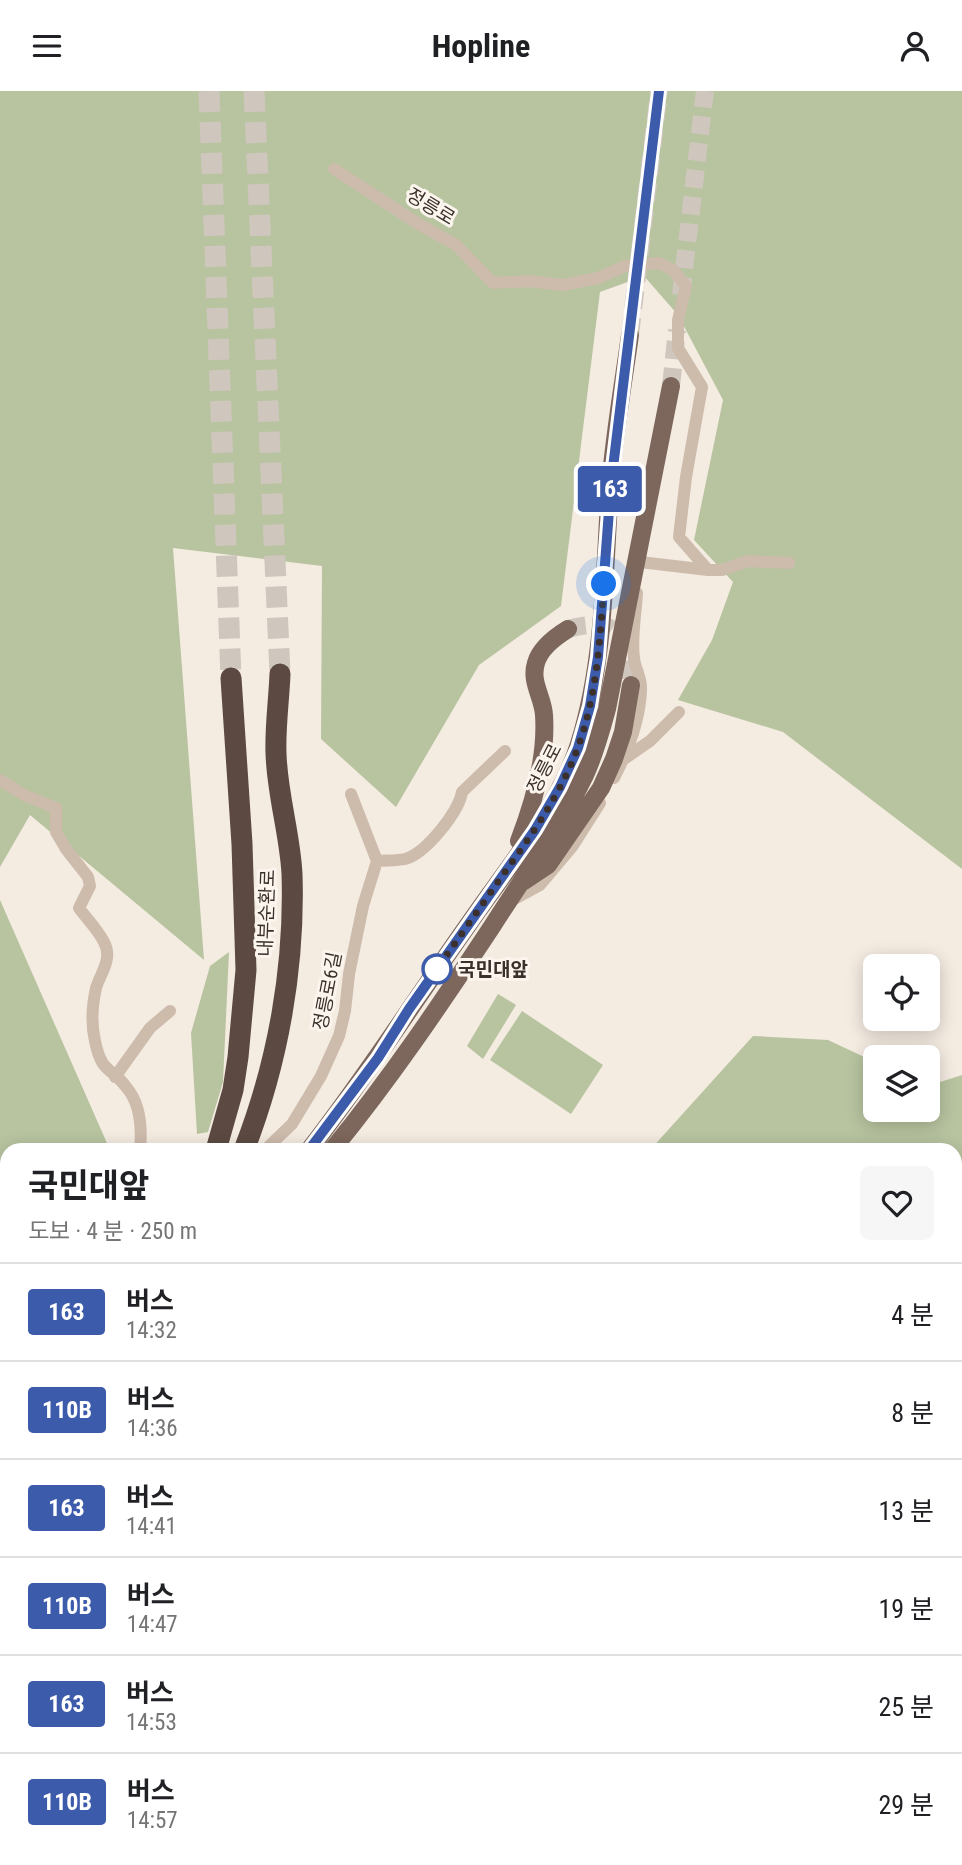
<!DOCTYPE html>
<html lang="ko">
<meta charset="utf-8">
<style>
:root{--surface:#fff;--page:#f6f6f6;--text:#202124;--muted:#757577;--line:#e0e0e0}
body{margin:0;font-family:"Roboto Condensed","Noto Sans KR",sans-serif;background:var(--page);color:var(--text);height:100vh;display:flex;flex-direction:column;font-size:26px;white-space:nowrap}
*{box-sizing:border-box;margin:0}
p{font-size:23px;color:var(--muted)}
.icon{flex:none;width:38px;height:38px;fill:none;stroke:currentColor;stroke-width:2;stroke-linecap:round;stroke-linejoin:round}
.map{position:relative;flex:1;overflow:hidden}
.side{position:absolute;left:0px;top:1052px;width:962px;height:723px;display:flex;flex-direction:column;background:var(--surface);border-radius:21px 21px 0 0;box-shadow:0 4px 18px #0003}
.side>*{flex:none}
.badge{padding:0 14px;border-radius:5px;font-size:24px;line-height:46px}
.controls{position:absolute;left:863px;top:863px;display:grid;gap:14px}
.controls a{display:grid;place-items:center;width:77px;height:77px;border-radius:10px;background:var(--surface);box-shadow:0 4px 18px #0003;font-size:35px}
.you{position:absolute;width:35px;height:35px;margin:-18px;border:5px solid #fff;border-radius:50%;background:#1a73e8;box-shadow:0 0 0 10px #1a73e833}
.map>.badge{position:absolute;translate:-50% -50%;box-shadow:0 0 0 4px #fff}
.round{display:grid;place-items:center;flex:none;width:74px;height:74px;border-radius:10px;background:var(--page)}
.summary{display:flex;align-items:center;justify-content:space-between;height:119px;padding:0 28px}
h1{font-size:33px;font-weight:700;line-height:52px}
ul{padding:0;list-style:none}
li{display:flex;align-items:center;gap:21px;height:98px;padding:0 28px;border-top:2px solid var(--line)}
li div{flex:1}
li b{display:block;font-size:26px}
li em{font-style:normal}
li .badge{min-width:77px;font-weight:700;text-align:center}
header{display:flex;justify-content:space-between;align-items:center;height:91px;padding:0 28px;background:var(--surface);font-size:32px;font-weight:700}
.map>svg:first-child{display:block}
.green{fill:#b8c4a0}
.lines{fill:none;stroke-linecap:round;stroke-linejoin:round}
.primary-tunnel{stroke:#cfc6bd;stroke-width:18;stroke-dasharray:18 9;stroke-linecap:butt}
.highway-tunnel{stroke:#cfc6bd;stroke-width:21;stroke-dasharray:21 10;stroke-linecap:butt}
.street{stroke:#cdbbac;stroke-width:12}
.secondary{stroke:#a18a7d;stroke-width:18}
.primary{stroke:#7d675c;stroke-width:18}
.highway{stroke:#5c4a42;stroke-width:21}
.line-casing{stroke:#fff;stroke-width:16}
.line{stroke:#3d5bab;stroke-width:10}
.walk{stroke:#3b302b;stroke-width:7;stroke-dasharray:0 12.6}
.stop-dot{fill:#fff;stroke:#3d5bab;stroke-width:3.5}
.labels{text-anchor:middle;stroke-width:6;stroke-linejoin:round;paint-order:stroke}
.street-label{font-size:19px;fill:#3b302b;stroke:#fbf5ee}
.stop-label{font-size:19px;font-weight:bold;fill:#3b302b;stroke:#fbf5ee;text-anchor:start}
</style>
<header><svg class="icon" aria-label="menu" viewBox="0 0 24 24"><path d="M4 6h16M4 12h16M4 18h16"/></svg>Hopline<svg class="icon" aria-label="person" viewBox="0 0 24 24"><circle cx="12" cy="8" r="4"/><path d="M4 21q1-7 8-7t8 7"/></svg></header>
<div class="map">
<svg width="962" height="1774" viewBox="0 0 962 1774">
<rect width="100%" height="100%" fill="#f4ebe1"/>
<!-- green -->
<path class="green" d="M0,0H962V778L783,641L678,609L712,549L733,491L694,449L723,309L678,224L644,185L600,201L561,515L479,574L396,716L321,648L322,475L173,457L204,869L30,724L0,776Z
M0,809L110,1059H7V1134L0,1138Z
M229,861L223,991L208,1041L197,1043L191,942L210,875Z
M498,903L516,914L483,968L467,955Z
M522,920L603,974L571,1023L490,969Z
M753,945L828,949L875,971V1018H928V992H937L962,984V1441L956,1445V1059H650Z"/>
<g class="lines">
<!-- primary-tunnel -->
<path class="primary-tunnel" d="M681,204L705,0
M630,244L659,0
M671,295L677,239
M568,538C622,523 626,550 631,594"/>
<!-- highway-tunnel -->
<path class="highway-tunnel" d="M209,0L231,587
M254,0L280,583"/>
<!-- street -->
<path class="street" d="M334,78L417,132L456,154L493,192L528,190L563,194L598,187L625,175L659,172L673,179L686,195L678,229V257L702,296L686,386L679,446L708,479L640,471
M708,479H722L748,470L789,472
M624,668L650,650L679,621
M614,687C628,660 640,629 641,599C642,587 635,578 634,567C631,546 636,523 637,502
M0,689L24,704L56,717V741L66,758L88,786L90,795L79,817C87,828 98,839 104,851C113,868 101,881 96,897C92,915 91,933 95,950C102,984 111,975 127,997C141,1014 142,1038 140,1059
M377,770C386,769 396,770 405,768C425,763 459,721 462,701L505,660
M507,812L540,794L572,756L600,712
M115,986L150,937L170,920
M265,1059L292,1033L321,985L339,945L345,920L349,883L363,815L377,770L351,703
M0,1193L7,1184
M956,1492H962
M956,1521L962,1518
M956,1581L962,1599
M956,1692L962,1691
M956,1738L962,1736
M126,1768L132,1774
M174,1768L175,1774
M451,1774L489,1768"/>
<!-- secondary -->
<path class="secondary" d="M0,1697H7
M398,1768V1774"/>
<!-- primary -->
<path class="primary" d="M519,750C534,711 547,667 544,624C543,606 530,591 536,572C540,557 555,546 568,538
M524,790L548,774L601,697L614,668L623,641L631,594
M309,1059C366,986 415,909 468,834C505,780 560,715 579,653C605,570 604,482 610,396C614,345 623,294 630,244
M332,1059C391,987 442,911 493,834C523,787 561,734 585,684C595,663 601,640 607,618L671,295
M0,1507L7,1494"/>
<!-- highway -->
<path class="highway" d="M216,1059L233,999L238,966L246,879L242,753L231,587
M244,1059C278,972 295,876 292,783C290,743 277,703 276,662C275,636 279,609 280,583
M0,1483L7,1470
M0,1525L7,1513
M0,1562L7,1552"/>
</g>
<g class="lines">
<defs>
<path id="line" d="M309,1059L378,967L409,918L535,739L560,696L578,657L590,615L598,566L611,393L659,0"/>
</defs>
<!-- line casing -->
<use href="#line" class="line-casing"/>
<!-- line -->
<use href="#line" class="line"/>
<!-- walk -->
<path class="walk" d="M437,878L435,881C457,849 480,817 502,785C531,745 561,703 578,656C597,604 600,548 604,493"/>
</g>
<!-- markers -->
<circle class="stop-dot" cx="437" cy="878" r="14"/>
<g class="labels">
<!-- street labels -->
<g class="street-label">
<text transform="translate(431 115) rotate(31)" y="7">정릉로</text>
<text transform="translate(544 677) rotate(-63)" y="7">정릉로</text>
<text transform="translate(266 822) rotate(-88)" y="7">내부순환로</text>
<text transform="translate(327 900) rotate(-79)" y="7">정릉로6길</text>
</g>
<!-- stop labels -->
<g class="stop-label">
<text x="458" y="885">국민대앞</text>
</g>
</g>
</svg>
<div class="controls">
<a><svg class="icon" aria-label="locate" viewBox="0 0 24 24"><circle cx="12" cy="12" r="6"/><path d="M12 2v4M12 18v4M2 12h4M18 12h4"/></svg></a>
<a><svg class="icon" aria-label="layers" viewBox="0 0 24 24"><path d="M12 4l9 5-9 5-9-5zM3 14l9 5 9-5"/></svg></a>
</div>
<div class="you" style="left:604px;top:493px"></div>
<b class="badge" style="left:610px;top:398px;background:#3d5bab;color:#fff">163</b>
<section class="side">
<div class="summary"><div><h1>국민대앞</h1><p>도보 · 4 분 · 250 m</p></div><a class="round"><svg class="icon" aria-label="heart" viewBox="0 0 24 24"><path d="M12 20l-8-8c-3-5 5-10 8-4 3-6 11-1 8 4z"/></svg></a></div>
<ul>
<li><span class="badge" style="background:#3d5bab;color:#fff">163</span><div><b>버스</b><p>14:32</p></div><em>4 분</em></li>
<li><span class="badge" style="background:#3d5bab;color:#fff">110B</span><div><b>버스</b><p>14:36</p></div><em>8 분</em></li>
<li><span class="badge" style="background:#3d5bab;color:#fff">163</span><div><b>버스</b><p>14:41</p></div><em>13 분</em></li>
<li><span class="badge" style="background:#3d5bab;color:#fff">110B</span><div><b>버스</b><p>14:47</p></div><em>19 분</em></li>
<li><span class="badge" style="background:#3d5bab;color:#fff">163</span><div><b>버스</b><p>14:53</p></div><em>25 분</em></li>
<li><span class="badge" style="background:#3d5bab;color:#fff">110B</span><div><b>버스</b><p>14:57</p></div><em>29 분</em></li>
</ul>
</section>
</div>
